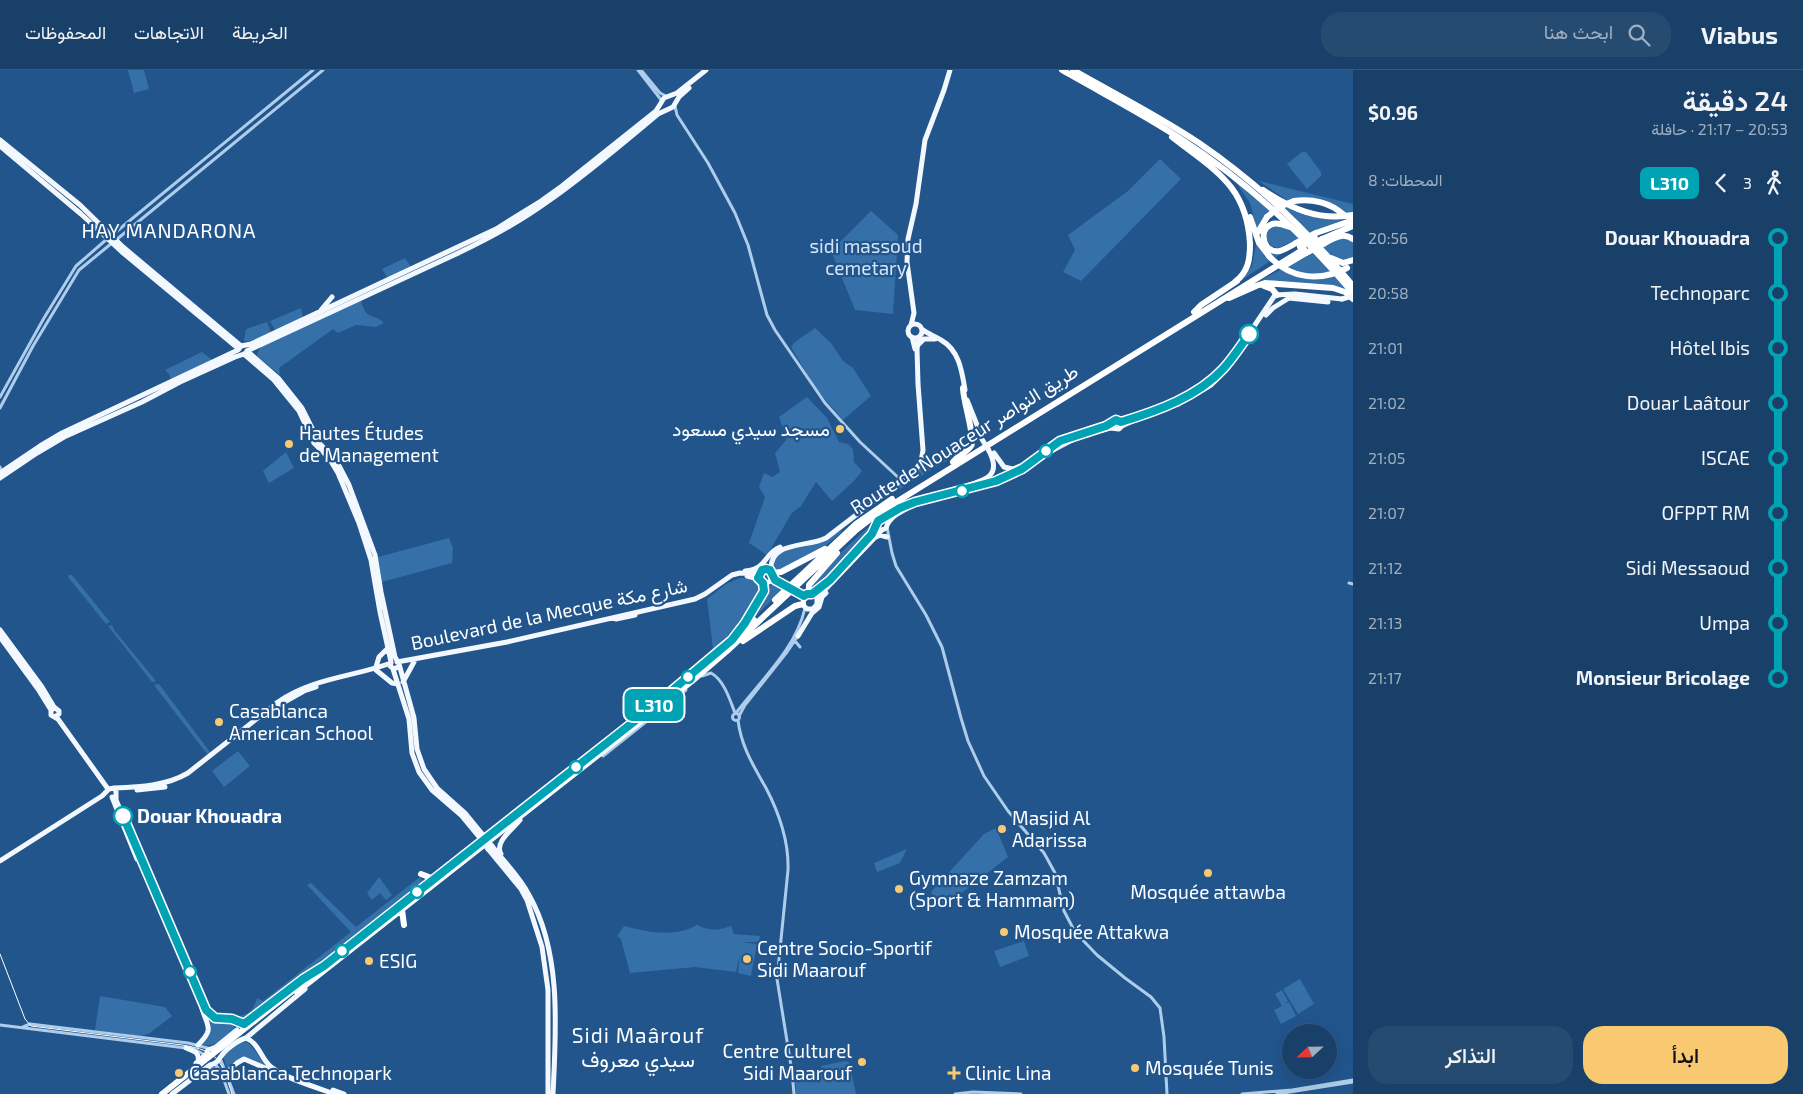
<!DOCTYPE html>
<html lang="ar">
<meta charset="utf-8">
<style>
:root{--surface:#194069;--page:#264b71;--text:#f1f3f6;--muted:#9fafc0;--line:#37597d;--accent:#f8c970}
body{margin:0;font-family:"Exo 2",Vazirmatn,sans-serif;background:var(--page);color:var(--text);direction:rtl;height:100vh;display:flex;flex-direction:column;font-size:19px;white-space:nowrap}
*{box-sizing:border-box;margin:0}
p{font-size:16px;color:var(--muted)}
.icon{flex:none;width:28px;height:28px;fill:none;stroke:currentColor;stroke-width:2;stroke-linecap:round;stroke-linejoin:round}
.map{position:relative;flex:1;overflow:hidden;direction:ltr}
.details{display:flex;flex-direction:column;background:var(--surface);width:450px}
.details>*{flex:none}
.badge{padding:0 10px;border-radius:8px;font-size:18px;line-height:32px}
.needle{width:32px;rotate:248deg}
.fabs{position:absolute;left:1282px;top:954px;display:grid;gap:10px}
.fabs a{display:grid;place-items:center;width:55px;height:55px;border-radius:50%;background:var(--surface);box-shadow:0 5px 20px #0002,0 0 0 1px var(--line);font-size:25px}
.map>.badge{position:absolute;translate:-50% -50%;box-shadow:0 0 0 2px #fff}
.legs{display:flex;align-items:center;gap:8px;height:55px;padding:0 15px;font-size:16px}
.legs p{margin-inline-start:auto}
.summary{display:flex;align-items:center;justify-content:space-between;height:85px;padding:0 15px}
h1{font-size:28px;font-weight:600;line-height:38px}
.button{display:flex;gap:10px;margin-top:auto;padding:10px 15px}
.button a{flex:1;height:58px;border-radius:20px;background:var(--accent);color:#111;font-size:20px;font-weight:600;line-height:58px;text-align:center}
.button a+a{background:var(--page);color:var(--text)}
ul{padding:0 15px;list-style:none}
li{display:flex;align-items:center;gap:18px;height:55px;font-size:19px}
li i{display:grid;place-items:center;width:8px;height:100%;margin:0 6px;background:currentColor}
li i::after{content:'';width:12px;height:12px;margin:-6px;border:4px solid;border-radius:50%;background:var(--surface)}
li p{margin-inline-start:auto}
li:first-child i{background:linear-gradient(#0000 50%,currentColor 0)}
li:last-child i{background:linear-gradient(currentColor 50%,#0000 0)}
header{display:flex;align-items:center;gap:30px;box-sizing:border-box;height:70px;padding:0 25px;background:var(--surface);border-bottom:1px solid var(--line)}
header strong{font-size:24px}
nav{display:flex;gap:28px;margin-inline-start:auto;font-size:18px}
.search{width:350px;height:45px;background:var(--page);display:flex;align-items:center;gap:12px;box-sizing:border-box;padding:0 18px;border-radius:20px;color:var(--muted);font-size:19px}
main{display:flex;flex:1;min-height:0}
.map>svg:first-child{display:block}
.green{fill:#3570a9}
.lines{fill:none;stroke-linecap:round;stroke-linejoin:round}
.minor{stroke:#aecdeb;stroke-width:3}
.major{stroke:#f3f8fe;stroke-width:5}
.highway{stroke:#fff;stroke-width:6}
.tram{stroke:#fff;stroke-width:1}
.major-bridge{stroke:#f3f8fe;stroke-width:5}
.highway-bridge{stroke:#fff;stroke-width:6}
.line-1-casing{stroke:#fff;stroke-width:11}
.line-1{stroke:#00a3b4;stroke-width:8}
.stop-1-dot{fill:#fff;stroke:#00a3b4;stroke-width:2.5}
.poi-dot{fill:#f8c970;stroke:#21558c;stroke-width:2}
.labels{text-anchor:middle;stroke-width:4.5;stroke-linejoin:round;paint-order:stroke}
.park-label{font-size:19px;fill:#d3e6f8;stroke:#21558c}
.poi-label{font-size:19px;fill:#fff;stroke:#21558c;text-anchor:start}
.street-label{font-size:19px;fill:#fff;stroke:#21558c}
.stop-label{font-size:19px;font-weight:bold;fill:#fff;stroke:#21558c;text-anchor:start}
.neighbourhood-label{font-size:20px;letter-spacing:1px;fill:#fff;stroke:#21558c}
.quarter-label{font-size:21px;letter-spacing:1px;fill:#fff;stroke:#21558c}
</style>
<header>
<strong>Viabus</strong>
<div class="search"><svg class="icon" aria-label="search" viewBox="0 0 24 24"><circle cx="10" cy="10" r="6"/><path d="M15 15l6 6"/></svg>ابحث هنا</div>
<nav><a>الخريطة</a><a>الاتجاهات</a><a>المحفوظات</a></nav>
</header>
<main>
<section class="details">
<div class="summary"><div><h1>24 دقيقة</h1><p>20:53 – 21:17 · حافلة</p></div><b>$0.96</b></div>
<div class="legs"><svg class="icon" aria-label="walk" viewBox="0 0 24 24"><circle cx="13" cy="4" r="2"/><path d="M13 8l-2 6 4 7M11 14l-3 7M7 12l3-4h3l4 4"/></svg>3<svg class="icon" aria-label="back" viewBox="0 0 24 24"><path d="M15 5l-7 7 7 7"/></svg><b class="badge" style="background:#00a3b4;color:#fff">L310</b><p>المحطات: 8</p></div>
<ul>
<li><i style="color:#00a3b4"></i><b>Douar Khouadra</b><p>20:56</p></li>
<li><i style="color:#00a3b4"></i><span>Technoparc</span><p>20:58</p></li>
<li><i style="color:#00a3b4"></i><span>Hôtel Ibis</span><p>21:01</p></li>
<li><i style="color:#00a3b4"></i><span>Douar Laâtour</span><p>21:02</p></li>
<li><i style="color:#00a3b4"></i><span>ISCAE</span><p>21:05</p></li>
<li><i style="color:#00a3b4"></i><span>OFPPT RM</span><p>21:07</p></li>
<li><i style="color:#00a3b4"></i><span>Sidi Messaoud</span><p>21:12</p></li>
<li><i style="color:#00a3b4"></i><span>Umpa</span><p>21:13</p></li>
<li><i style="color:#00a3b4"></i><b>Monsieur Bricolage</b><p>21:17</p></li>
</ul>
<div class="button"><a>ابدأ</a><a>التذاكر</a></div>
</section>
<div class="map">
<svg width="1353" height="1024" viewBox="0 0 1353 1024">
<rect width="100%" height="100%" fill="#21558c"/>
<!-- green -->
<path class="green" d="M128,0H144L149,19L134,23Z
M1302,82H1306L1321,102V106L1307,119L1287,94Z
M1160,89L1181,109L1081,211L1063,202L1075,180L1068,165L1128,121Z
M1235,111L1271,140L1257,159L1250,133Z
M1259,111L1353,134V142L1346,144L1330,133L1288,131Z
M1280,134L1308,146L1345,149L1308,164Z
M871,141L898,165L893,244L855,240L831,181Z
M1274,155L1289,158L1299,168L1279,178L1273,177L1266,170L1267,162Z
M1342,167L1353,171V188L1347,192L1331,186L1322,176Z
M1256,174L1266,187L1272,182L1282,183L1240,211L1252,196Z
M1312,182L1350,224L1341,219L1253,215Z
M405,188L412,198L388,209L382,199Z
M361,230C366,252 373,242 384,253L376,257L356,255L338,263L333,259L279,298L280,305L258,287L257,284L261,276Z
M301,238L303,248L275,260L270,251Z
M267,252L271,262L251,271H244L246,259Z
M815,258L831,273L843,291L853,298L871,326L843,350L816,319L791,277L795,272Z
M202,282L212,290L171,310L169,304L165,300Z
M807,327L827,348L839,372L848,374L853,379L854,392L862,401L854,411L832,431L816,412L801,436L792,443L767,485L749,473L765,427L759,417L764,403L772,407L780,402L775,383L787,369L779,347Z
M972,369L966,379L873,435L919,400L925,386L928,394L932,395Z
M286,382L294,398L269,413L263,401Z
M877,449C874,452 874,456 872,459C863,472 824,516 811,519L812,516L838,485Z
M840,460L842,462L818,482L780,502L774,500C770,475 802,480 816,474C825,471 833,465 840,460Z
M449,468L453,478L452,493L382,512L378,487Z
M69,505H72L110,552L106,554L68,507Z
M740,508C749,508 759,510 763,519L742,553L713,579L707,529L726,514Z
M773,514L784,519L745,556L766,516Z
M112,555L115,561L156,611L152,612L108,556Z
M159,614L210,682V683L207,684L154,615Z
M238,681L250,696L224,717L212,701Z
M996,758L1008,787L945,836L936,839L934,827L931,822L984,764Z
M907,779L900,793L877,802L874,793Z
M379,807L392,825L386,830L380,823L372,830L367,823Z
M420,807L424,813L412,824L392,835L390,840L244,951L235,947C249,944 253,942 257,928L263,931L351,862L307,815L311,813L356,857Z
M697,855C710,861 717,861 731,856L734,864L760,866L759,872H741L757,874L751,906L738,903L740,884L736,902L695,897L630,903L621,869L617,866L624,856C648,862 674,868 697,855Z
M1024,871L1029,886L1000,897L994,881Z
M1300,909L1314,934L1298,944L1283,919Z
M1282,920L1288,931L1285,934L1289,932L1296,946L1281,954L1274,940L1282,936L1275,924Z
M100,926L165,937L172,946L150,963L141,966L95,960Z
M207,947L219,953L232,952L235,959C224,969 216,979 200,974L207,966Z
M248,972L267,996L244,988L235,991L227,998L223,986L240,973Z
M845,991L849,992L856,1024H796L795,1003L807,1000L809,1003L821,999V996Z"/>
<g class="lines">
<!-- minor -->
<path class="minor" d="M638,0L662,31
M641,0L660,23L666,26
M675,36L677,45L708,93L735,143L748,175L767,245L775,260L825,333L860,372L901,410
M111,166L313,0
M116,170L323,0
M0,327L44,248L76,196L107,169
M0,338L33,276L79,200L112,173
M0,397L2,403
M887,457L892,483L896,496L926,545L942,577L961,648L968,671L984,706L1008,741L1044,783L1049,792L1055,803L1064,841L1075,862L1097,885L1125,908L1151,927L1160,938L1164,967L1167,1024
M1349,513L1353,514
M795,571L800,577
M702,606L711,603C724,610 730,630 735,643
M736,643C760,611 796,579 805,538
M732.5 647a3.5 3.5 0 1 1 7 0a3.5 3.5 0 1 1-7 0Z
M739,646L745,635L787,582L798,566
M738,650C741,676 753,695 766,718C779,743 789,772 788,800L777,909L792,1002L794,1024
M603,686L686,620
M0,955L194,979L205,985
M23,957L30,954L188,973L211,979
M220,988L234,1024
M215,994L221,1002L229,1024
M955,1024L973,1022L1021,1024
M1242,1024L1292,1020L1353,1010
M1277,1024L1353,1012"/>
<!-- major -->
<path class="major" d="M0,70L80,135L123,177L241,276
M0,76L81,144L122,182L239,279
M321,240L332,227
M1266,245L1273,238L1289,228L1328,232
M908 261a7 7 0 1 1 14 0a7 7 0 1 1-14 0Z
M911,255L914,243L907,192L908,169L916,134L925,70L944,20L950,0
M923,260C928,264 935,266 941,270C959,280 962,301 965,320
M912,267L915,279
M919,274L924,269H935
M247,281L279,309L302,338L320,374L336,390L349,415L375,485L381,522L395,587L399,594L414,648L417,679L424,699L437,718L465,743L483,765
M247,281L454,185C486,170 518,153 547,132C586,105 622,74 658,44L673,37L679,27L689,18
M244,284L273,309L299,341L314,373L329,388L338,403L359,453L371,490L380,542L391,592L390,596L394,599L398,597
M967,330L977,355L982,364
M1178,334L1211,315L1222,304
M1102,360L1110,358L1119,359L1122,356L1130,352
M1053,380L1072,370
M994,383L1004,397L1013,399L1020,396
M0,403L40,376L62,363L238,280L241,276L251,274L496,159L541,131L562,116L656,41L664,28L677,23L706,0
M0,408L37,383L64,367L142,332L180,312L235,287L244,284
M963,417C986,410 1003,406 988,379
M882,460L886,458C889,448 898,443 908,438
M876,467L880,465L887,467
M745,501C767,500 765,482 780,477
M771,502C768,470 807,478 826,468L916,399L921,392L923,380L918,314L917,279L919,267
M747,506L755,508L764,514L771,511L778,514
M817,528V534L813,539H807L803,535L804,527L807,524H812L830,510L872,464L878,451L900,438L915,432L996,411L1022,399L1060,371L1106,356L1116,350L1121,352L1167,336L1213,308L1230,292L1275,225L1295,224L1342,229
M817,528L882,460
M616,549L635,545
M0,560L42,617L54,637
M798,566L812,543L819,537L822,527L826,523
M0,567L38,619L51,640
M397,592L507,572L695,529L705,524L732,505L740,503L754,504L767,499L771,502L773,508L782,514
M376,597L379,587L388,578
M393,599L409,649L412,683L419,702L432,720L461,745L480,768
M376,600L392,613L398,614
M403,612L414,592
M279,635L304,621L316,617
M56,646L59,644V641L54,637L51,641V645L58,649L108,719
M114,718C140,717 166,716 188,703L278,632C312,608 353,607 391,593
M137,720L165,717
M112,727L137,789
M492,776C504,792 520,807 529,825C562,883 556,960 553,1024
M488,779L521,819L527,830L542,877L548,920V1024
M501,784C494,772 513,759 520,750
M0,791L102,726L109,719L114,718L116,721V730L206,940C215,953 229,947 243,954
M244,954L261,942
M246,968L305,919
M198,975C215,958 207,957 202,938
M186,978C194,981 200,982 198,992
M205,987L208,980L216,977L237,960
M196,993L205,985
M206,1000H216L223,1006
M227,1002L237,993L244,989L272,1001
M333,1020L344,1024
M172,1024L210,995C218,993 218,990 222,985C227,978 239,970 246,968C259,973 261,989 271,997C284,1008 318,1018 335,1024"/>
<!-- highway -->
<path class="highway" d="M1062,0C1102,23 1143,44 1181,69C1246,111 1303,164 1353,223
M1073,0C1115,24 1159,46 1199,73C1256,112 1309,162 1353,216
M1172,67C1214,100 1247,115 1250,174C1250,190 1248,202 1235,212
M1263,120C1291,139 1319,151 1353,145
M1294,131C1312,128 1331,133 1344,145
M1250,147L1259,173L1269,186
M1290,157C1279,153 1270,150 1264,162C1262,173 1268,183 1280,181C1286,179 1291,176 1296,173
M1258,162L1267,147
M1316,163L1353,150
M1322,169L1353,156
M1325,173C1334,168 1343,162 1353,169
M1331,188L1343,193L1353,190
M1284,196L1306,183
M1264,216L1272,219L1277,225
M1229,228L1256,216L1265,213L1333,218L1345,222L1353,229
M1194,242L1201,235L1237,211
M953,392C958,386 966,383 971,376C976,369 963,331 963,318
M772,503L781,502L825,479
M809,524V515L837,483
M775,530L856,454L892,429
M741,558L764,522L763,513
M743,571L795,536L803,534
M513,746L663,628L754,550
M421,804L434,809
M402,840L404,855
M296,918L480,773
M297,922L691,612L727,581L855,461L877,444L1304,179"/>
<!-- tram -->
<path class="tram" d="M0,884L25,949L31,956L182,975C219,981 221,990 232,1024"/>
<!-- major-bridge -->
<path class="major-bridge" d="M1342,229L1353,226
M980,366L988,379
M782,514L796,522
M483,765L492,776
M480,768L488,779"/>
<!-- highway-bridge -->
<path class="highway-bridge" d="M1267,147L1279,137L1294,131
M1296,173L1316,163
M1311,175L1322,169
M1300,177L1315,168
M1306,183L1325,173
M1269,186C1290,209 1320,212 1347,198
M162,1024L295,919"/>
</g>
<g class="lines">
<defs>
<path id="line-1" d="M123,746L206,940L215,948L232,949L244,954L303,909L324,896L410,828L650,639L732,570L745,553L764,521L763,513L758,508L762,500L766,499L770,500L775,510L804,526L807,524H812L830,510L872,464L878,451L900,438L915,432L996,411L1022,399L1060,371L1106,356L1116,350L1121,352C1157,341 1197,327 1223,299C1233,288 1241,276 1249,264"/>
</defs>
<!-- line-1 casing -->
<use href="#line-1" class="line-1-casing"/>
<!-- line-1 -->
<use href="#line-1" class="line-1"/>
</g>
<!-- markers -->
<g class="stop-1-dot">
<circle cx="1249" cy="264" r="9"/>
<circle cx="1046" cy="381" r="6"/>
<circle cx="962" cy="421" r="6"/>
<circle cx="688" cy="607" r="6"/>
<circle cx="576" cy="697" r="6"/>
<circle cx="123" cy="746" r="9"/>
<circle cx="417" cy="822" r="6"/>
<circle cx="342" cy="881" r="6"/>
<circle cx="190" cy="902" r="6"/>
</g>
<g class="poi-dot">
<circle cx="840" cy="359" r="5"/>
<circle cx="289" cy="374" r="5"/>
<circle cx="219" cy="652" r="5"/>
<circle cx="1002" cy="759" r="5"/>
<circle cx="1208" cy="803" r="5"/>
<circle cx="899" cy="819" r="5"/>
<circle cx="1004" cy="862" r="5"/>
<circle cx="747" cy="889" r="5"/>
<circle cx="369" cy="891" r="5"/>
<circle cx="862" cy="992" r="5"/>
<circle cx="1135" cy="998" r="5"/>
<circle cx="179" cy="1003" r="5"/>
<path d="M951.5 995.5h5v5h5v5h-5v5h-5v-5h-5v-5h5z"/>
</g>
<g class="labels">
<!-- park labels -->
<g class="park-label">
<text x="866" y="183">sidi massoud<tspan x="866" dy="22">cemetary</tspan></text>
</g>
<!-- poi labels -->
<g class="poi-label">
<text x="830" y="366" text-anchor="end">مسجد سيدي مسعود</text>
<text x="299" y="370">Hautes Études<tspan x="299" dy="22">de Management</tspan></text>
<text x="229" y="648">Casablanca<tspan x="229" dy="22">American School</tspan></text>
<text x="1012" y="755">Masjid Al<tspan x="1012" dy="22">Adarissa</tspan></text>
<text x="909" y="815">Gymnaze Zamzam<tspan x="909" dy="22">(Sport &amp; Hammam)</tspan></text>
<text x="1208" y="829" text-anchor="middle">Mosquée attawba</text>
<text x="1014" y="869">Mosquée Attakwa</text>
<text x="757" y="885">Centre Socio-Sportif<tspan x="757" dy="22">Sidi Maarouf</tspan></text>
<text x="379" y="898">ESIG</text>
<text x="852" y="988" text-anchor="end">Centre Culturel<tspan x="852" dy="22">Sidi Maarouf</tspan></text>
<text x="1145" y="1005">Mosquée Tunis</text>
<text x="189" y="1010">Casablanca Technopark</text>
<text x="965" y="1010">Clinic Lina</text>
</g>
<!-- street labels -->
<g class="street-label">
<text transform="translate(964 369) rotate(-32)" y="7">Route de Nouaceur طريق النواصر</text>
<text transform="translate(549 544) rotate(-12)" y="7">Boulevard de la Mecque شارع مكة</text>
</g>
<!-- stop labels -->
<g class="stop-label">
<text x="137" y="753">Douar Khouadra</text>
</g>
<!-- neighbourhood labels -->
<g class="neighbourhood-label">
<text x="169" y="168">HAY MANDARONA</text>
</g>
<!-- quarter labels -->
<g class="quarter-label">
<text x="638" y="973">Sidi Maârouf<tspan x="638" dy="24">سيدي معروف</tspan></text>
</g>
</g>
</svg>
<div class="fabs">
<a><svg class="needle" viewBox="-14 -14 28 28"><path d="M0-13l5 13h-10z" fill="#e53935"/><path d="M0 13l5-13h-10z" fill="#9fafc0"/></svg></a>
</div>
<b class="badge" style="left:654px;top:635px;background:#00a3b4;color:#fff">L310</b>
</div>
</main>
